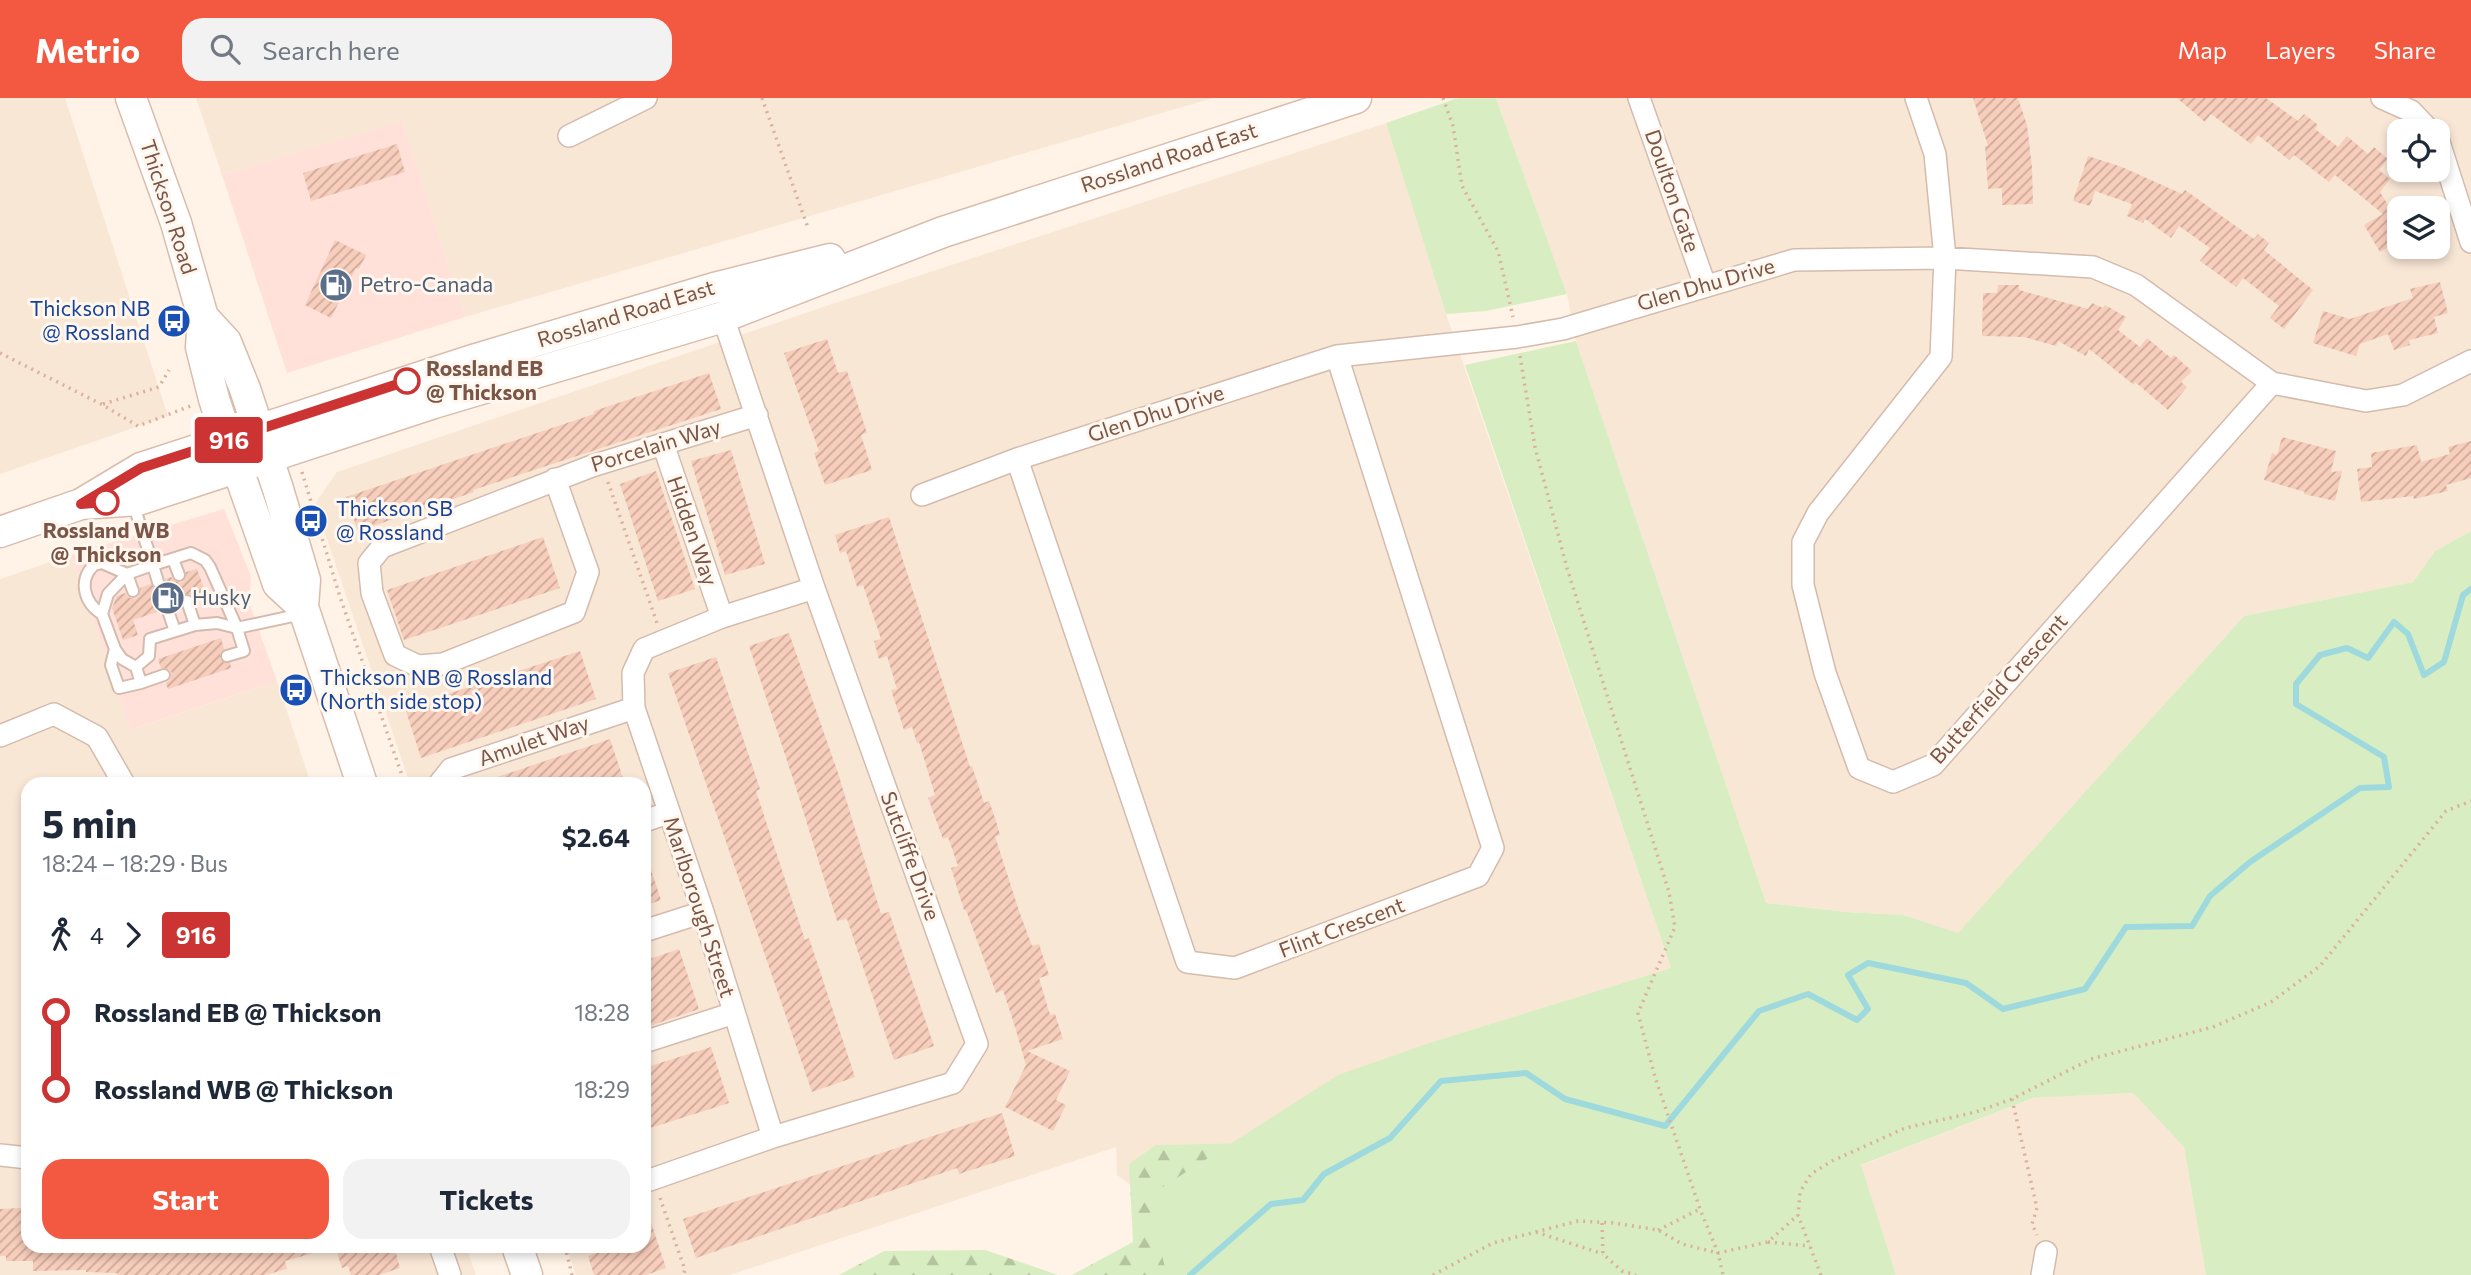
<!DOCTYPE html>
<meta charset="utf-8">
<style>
:root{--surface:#fff;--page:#f2f2f3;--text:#1f2937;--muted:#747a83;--accent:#f35840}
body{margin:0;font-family:Commissioner,sans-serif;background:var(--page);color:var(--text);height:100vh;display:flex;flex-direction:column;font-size:26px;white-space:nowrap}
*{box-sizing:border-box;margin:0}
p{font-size:23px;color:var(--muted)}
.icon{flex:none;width:38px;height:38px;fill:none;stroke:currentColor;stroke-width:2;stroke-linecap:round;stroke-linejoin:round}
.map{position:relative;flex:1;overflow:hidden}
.details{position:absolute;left:21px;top:679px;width:630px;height:476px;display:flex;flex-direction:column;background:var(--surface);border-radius:21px;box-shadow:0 4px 10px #0003}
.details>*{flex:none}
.badge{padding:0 14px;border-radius:5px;font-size:24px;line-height:46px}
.buttons{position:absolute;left:2387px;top:21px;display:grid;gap:14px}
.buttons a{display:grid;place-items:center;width:63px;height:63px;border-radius:14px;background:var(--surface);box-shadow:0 4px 10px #0003;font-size:35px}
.map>.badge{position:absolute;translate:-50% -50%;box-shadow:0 0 0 4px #fff}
.legs{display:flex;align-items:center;gap:10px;height:77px;padding:0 21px;font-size:23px}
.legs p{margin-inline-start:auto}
.headline{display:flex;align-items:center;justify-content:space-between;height:119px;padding:0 21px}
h1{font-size:38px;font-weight:700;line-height:52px}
.button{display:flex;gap:14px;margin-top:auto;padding:14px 21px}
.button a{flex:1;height:80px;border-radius:21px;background:var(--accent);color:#fff;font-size:28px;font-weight:700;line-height:80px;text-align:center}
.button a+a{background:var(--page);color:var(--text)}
ul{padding:0 21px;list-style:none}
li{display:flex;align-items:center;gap:24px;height:77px;font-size:26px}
li i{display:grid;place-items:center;width:10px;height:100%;margin:0 9px;background:currentColor}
li i::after{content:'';width:18px;height:18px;margin:-9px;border:5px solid;border-radius:50%;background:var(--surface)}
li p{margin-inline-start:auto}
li:first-child i{background:linear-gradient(#0000 50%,currentColor 0)}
li:last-child i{background:linear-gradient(currentColor 50%,#0000 0)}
header{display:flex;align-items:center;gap:42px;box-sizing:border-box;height:98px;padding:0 35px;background:var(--accent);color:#fff}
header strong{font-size:33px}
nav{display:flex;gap:38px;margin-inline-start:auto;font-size:24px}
.search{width:490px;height:63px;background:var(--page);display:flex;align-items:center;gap:18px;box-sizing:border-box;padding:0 24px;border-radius:21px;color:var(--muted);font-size:26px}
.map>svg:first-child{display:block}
.residential{fill:#f9e7d6;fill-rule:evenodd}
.commercial{fill:#ffe1d9}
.forest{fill:url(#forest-firs)}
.park{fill:#d8eec2}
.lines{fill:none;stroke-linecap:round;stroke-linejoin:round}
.stream{stroke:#9dd9dd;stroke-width:6}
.building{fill:url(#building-hatch)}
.service-casing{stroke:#d4bbad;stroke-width:14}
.minor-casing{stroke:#d4bbad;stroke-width:24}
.secondary-casing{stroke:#dabcac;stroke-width:33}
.path{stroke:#dcb09d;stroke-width:3.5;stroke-dasharray:2 5;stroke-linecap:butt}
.service{stroke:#fff;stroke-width:10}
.minor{stroke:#fff;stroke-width:21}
.secondary{stroke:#fff;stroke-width:30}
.line-1-casing{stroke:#fff;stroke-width:16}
.line-1{stroke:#c33;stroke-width:10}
.stop-1-dot{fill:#fff;stroke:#c33;stroke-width:3.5}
.labels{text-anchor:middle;stroke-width:6;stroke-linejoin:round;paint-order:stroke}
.street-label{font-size:21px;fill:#7b5547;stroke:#fff7ee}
.service-label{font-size:21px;fill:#4e5e75;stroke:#fff7ee;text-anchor:start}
.transit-label{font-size:21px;fill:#164399;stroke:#fff7ee;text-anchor:start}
.stop-label{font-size:21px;font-weight:bold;fill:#7b5547;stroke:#fff7ee;text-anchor:start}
</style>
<header>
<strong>Metrio</strong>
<div class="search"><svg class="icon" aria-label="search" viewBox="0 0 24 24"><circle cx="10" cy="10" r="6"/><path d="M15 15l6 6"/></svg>Search here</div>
<nav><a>Map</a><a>Layers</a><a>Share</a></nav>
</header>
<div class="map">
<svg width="2471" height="1177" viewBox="0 0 2471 1177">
<defs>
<pattern id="forest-firs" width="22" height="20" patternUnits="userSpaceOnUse" patternTransform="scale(1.75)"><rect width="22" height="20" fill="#d8eec2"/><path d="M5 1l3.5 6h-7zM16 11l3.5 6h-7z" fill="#b4c49f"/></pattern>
<pattern id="building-hatch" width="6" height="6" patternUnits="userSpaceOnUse" patternTransform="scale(1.75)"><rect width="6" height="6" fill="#f7cdbb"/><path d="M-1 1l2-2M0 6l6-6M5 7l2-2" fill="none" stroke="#cda99a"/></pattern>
</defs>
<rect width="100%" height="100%" fill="#fef3e6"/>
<!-- residential -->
<path class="residential" d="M0,0H65L168,318L0,376Z
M196,0H1213L465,219L402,24L222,77Z
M1496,0H2471V433L2435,453L2413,484L2244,518L1958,836L1903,817L1847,814L1766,805L1576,243L1567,196ZM2399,33H2438V72H2399ZM2399,110H2438V149H2399Z
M1386,25L1446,216L1671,870L1429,945L1147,1099L1117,1077L1116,1049L730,1177H576L566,1148H644V686H410L315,406L337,374L829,207Z
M71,457L130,632L277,583L311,686H28V1148H466L476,1177H0V481Z
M2133,995L2184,1049L2206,1177H1896L1860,1068L2033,1000Z"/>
<!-- commercial -->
<path class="commercial" d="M402,23L465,219L287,275L222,77Z
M224,411L251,478L249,504L277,583L130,632L71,457Z"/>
<!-- forest -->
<path class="forest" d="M1257,1045L1246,1177H1072L1133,1144L1129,1066L1156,1047Z
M985,1152L1058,1177H839L884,1153Z"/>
<!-- park -->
<path class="park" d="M1458,0H1496L1567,196L1486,213L1446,216L1386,25Z
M1576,243L1766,805L1847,814L1903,817L1958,835L2244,518L2413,484L2435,453L2471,433V1177H2206L2184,1049L2133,995L2033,1000L1861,1067L1896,1177H1167L1147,1099L1338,977L1429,945L1671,870L1465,267Z"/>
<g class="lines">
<!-- stream -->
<path class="stream" d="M1190,1177L1271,1106L1303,1102L1324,1076L1390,1040L1441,983L1526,975L1565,1001L1665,1028L1759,913L1808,896L1857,922L1868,911L1848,877L1868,865L1966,885L2003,911L2085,891L2126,829L2192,828L2210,798L2250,764L2360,690L2389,689L2384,659L2296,606V586L2320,557L2347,550L2368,560L2394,524L2408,536L2424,577L2444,564L2463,497L2471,491"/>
</g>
<!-- building -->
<path class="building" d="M1973,0H2018L2027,27L2032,69L2033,106L2002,107V90L1988,91L1985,48H1988Z
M2177,0H2266L2298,23L2304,16L2318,27L2315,31L2338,49L2347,38L2368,56L2374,49L2388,61L2379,72L2390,81L2380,94L2399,125V143L2380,154L2364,127L2383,116L2335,77L2329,84L2294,57L2289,62L2258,37L2251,46L2211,16L2205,24Z
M397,46L405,74L311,103L303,75Z
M2088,58L2122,69L2182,96L2185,92L2254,141L2258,136L2269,145L2264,152L2313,192L2284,231L2270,220L2279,208L2243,180L2236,189L2200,163L2210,150L2179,128L2171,140L2145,121L2143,125L2127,118L2132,106L2095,93L2090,108L2073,103Z
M335,142L366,157L359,171L356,170L331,220L305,207Z
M2440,184L2448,215L2434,219L2438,235L2409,242L2410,247L2394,252L2388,236L2360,246L2356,258L2313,245L2323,213L2350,221L2413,200L2410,191Z
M1998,187H2019V192L2088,211L2092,205L2103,210L2105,207L2126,219L2118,232L2140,249L2147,240L2171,260L2174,257L2192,273L2181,284L2187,289L2168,312L2135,284L2134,287L2089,251L2086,258L2058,243L2056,248L2024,239L1982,238L1983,195H1997Z
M827,241L838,275L847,273L867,335L861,337L872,372L825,387L814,355L819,353L784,255Z
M709,275L721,311L473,392L474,394L358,433L346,399L594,316V313Z
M2282,339L2336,353L2331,374L2342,373L2335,403L2304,396L2305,394L2264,382L2272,355L2277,357Z
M2471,343V380L2446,387L2448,393L2414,401L2413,398L2361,404L2357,371L2372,369L2371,355L2417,347L2421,364L2450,356L2448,349Z
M731,352L765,466L725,477L691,363Z
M656,373L695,491L658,503L620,386Z
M889,419L970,669L972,668L984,705L989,703L996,723L1000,737L995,738L1019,813L1032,848L1039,846L1049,877L1039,880L1050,917L1055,916L1063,941L1027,953L1070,973L1056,1002L1066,1007L1053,1033L1005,1009L1026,967L1015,929L1003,892L996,895L966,812H964L951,770L958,768L948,739L943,741L928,700L935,697L919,644L917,645L912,629L904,632L897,610L891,592L897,591L887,558L879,561L874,543L881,541L863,487L857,489L846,453L840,455L835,437Z
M543,439L560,490L404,542L387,492Z
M197,471L206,496L194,500L189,496H184L180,501V506L174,507L169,502L164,503L159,508L160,513L133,522L138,537L123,542L112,510L117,498L125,495L128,499L135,501L139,498L140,490L151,486L156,491H161L165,486V481L171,479L175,483L181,485L185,481L186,474Z
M789,535L838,675L881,816L889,814L934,948L894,962L847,821L837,823L797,693L749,548Z
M221,540L224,551L220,556V561L225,565H230L231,570L168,591L166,585L170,582L172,575L169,571L161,570L158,561Z
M580,553L596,601L421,660L405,610Z
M716,559L760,691L756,693L805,842L809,840L855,979L812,994L668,575Z
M610,641L625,686H486V683Z
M644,760H647L661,802L644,808Z
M679,851L699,911L644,930V863Z
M711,949L729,1005L644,1032V970Z
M1002,1015L1015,1058L959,1076L957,1070L696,1160L683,1121Z
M21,1110V1128L28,1132V1148H320L321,1153L285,1163L287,1171L265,1177H118L117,1175L86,1174V1172L33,1173V1163H6V1158H0V1111Z
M644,1112H647L666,1170L646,1177H594L588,1158L618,1148H644Z
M335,1148H394L400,1170L379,1177H351L348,1168L342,1170Z"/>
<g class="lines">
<defs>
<path id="service" d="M133,405L153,467L191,455L205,462L210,469L237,530L244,553L227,558
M173,461L179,477
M158,484L153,467L127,476L108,496L102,516L115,551L122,561L136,569L149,558L150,541L195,527L217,525L237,530L302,516
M187,503L195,527
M167,510L175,533
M102,516C84,505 78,482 94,467L102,465L127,476L133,493
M115,551L111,567L119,590L141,585L136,569
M141,585L164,577"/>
<path id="minor" d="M1639,0L1705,187
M1916,0L1935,56L1945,160L1941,259L1818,415L1803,444V487L1825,575L1859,670L1893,684L1933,667L2272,285
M2382,0L2411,13L2430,33
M569,38L646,0
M2438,41L2471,144
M663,346L722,519
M1017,361L1187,864L1235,870L1478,778L1493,750L1337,258
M555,381L588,474L574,514L443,566L418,568L395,557L372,495L369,465L382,449L592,368L757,317
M922,397L1017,361L1337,258L1517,239L1563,231L1794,162L1945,160L2093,169L2136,187L2272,285L2366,303L2403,297L2471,263
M0,638L54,616L97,639L124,686
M439,686L451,671L634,610
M644,723L668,715
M644,833L703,814
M644,944L734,915
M773,1039L703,814L634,610L633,575L644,551L722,519L814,490
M0,1057L28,1060
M644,1084L773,1039L953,985L977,946L814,490L723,219
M440,1148L450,1177
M2042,1177L2046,1154"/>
<path id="secondary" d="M131,0L176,125L203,219L201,249L214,301L228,343L278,486L303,509
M203,219L226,244L245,291L278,391L305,482L303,509L362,686
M81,406L138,402L434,305L723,219L943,134L1356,0
M0,434L81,406L141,370L476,261L714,190L830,161
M517,1148L527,1177"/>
</defs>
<!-- service casing -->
<use href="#service" class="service-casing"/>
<!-- minor casing -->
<use href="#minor" class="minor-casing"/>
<!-- secondary casing -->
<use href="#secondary" class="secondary-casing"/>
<!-- path -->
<path class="path" d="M762,0L808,130
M1443,0L1453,28L1462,88L1498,153L1513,219
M0,255L101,306L138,328L193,307
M1520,258L1535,349L1567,470L1669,794L1675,829L1638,915L1655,979L1700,1111L1718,1155L1723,1177
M103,306L159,289L169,272
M302,374L340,499L405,686
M608,384L657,525
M2012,1001L2037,1110L2032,1126L2037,1137
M660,1100L685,1172L683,1177
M1602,1125L1603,1156L1622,1173L1636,1177
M1658,1132L1700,1111
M1536,1134L1603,1156
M1768,1144L1810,1148
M565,1148L572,1177
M1433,1177L1493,1145L1578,1123L1614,1125L1658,1132L1682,1146L1718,1155L1768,1144L1798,1117
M1821,1177L1798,1117L1800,1094L1811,1076L1832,1063L1905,1030L1976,1014L2012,1001L2091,961L2213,929L2271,904L2320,868L2446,713L2471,703"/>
<!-- service -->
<use href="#service" class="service"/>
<!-- minor -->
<use href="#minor" class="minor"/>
<!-- secondary -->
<use href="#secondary" class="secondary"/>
</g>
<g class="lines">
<defs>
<path id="line-1" d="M106,404L81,406L141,370L407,283"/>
</defs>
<!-- line-1 casing -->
<use href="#line-1" class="line-1-casing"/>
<!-- line-1 -->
<use href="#line-1" class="line-1"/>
</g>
<!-- icons -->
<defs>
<symbol id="fuel-disc" viewBox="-11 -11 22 22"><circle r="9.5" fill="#5c6f8a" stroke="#fff7ee"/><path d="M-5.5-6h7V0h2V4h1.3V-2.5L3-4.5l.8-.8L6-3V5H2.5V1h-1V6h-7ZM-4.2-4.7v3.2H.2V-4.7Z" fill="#fff"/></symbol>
<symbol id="bus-disc" viewBox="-11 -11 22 22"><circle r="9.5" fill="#1a4fb4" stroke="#fff7ee"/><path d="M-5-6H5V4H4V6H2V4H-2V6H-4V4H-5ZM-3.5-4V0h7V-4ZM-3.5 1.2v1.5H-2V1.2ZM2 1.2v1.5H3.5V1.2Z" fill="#fff"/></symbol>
</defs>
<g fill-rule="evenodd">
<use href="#fuel-disc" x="317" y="168" width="38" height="38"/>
<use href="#bus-disc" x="155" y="204" width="38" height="38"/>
<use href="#bus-disc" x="292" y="404" width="38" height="38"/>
<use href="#fuel-disc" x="149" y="481" width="38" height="38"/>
<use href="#bus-disc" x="277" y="573" width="38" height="38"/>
</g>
<!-- markers -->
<g class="stop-1-dot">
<circle cx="407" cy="283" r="12"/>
<circle cx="106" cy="404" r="12"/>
</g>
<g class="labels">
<!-- street labels -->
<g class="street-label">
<text transform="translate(1169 60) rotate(-18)" y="7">Rossland Road East</text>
<text transform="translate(1672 93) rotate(71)" y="7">Doulton Gate</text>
<text transform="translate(168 109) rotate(72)" y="7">Thickson Road</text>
<text transform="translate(1706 187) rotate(-16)" y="7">Glen Dhu Drive</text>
<text transform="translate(626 216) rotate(-17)" y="7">Rossland Road East</text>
<text transform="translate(1156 316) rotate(-18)" y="7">Glen Dhu Drive</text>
<text transform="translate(656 348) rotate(-17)" y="7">Porcelain Way</text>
<text transform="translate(692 433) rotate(71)" y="7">Hidden Way</text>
<text transform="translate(1999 591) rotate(-48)" y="7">Butterfield Crescent</text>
<text transform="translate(534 643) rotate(-19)" y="7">Amulet Way</text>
<text transform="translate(910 758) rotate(70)" y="7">Sutcliffe Drive</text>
<text transform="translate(699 809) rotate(72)" y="7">Marlborough Street</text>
<text transform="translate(1342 830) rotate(-21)" y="7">Flint Crescent</text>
</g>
<!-- service labels -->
<g class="service-label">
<text x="360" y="194">Petro-Canada</text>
<text x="192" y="507">Husky</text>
</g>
<!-- transit labels -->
<g class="transit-label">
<text x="150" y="218" text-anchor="end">Thickson NB<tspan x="150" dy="24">@ Rossland</tspan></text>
<text x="336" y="418">Thickson SB<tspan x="336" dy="24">@ Rossland</tspan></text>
<text x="320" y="587">Thickson NB @ Rossland<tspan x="320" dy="24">(North side stop)</tspan></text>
</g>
<!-- stop labels -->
<g class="stop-label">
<text x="426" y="278">Rossland EB<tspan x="426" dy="24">@ Thickson</tspan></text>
<text x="106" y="440" text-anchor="middle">Rossland WB<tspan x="106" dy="24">@ Thickson</tspan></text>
</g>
</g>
</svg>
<div class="buttons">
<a><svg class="icon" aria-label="locate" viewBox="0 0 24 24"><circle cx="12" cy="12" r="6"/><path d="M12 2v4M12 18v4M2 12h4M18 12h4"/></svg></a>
<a><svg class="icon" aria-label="layers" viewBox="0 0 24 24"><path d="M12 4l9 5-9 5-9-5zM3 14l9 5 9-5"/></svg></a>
</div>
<b class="badge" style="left:229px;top:342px;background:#c33;color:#fff">916</b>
<section class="details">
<div class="headline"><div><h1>5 min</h1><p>18:24 – 18:29 · Bus</p></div><b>$2.64</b></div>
<div class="legs"><svg class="icon" aria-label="walk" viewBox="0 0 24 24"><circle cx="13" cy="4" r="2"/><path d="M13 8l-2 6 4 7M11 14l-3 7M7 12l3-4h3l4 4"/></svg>4<svg class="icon" aria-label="forward" viewBox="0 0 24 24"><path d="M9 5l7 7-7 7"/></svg><b class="badge" style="background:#c33;color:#fff">916</b></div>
<ul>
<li><i style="color:#c33"></i><b>Rossland EB @ Thickson</b><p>18:28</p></li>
<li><i style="color:#c33"></i><b>Rossland WB @ Thickson</b><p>18:29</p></li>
</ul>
<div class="button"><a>Start</a><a>Tickets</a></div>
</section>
</div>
